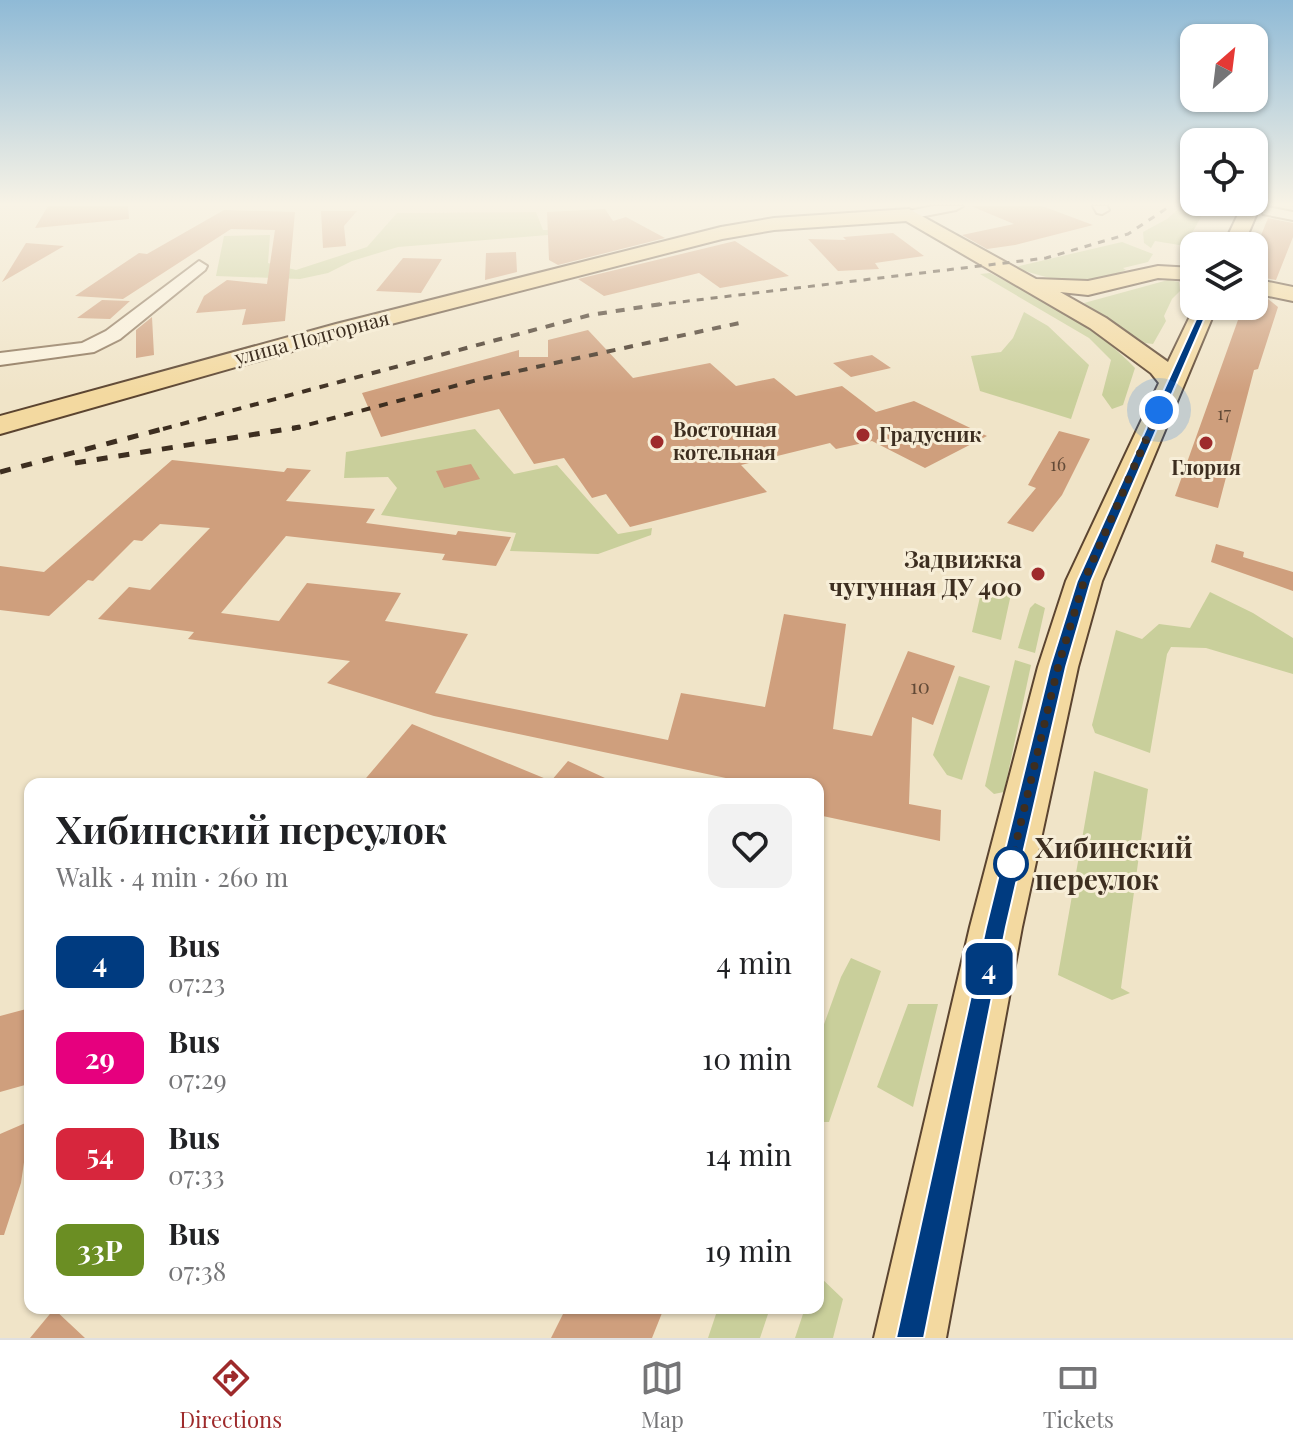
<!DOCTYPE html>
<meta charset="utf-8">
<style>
:root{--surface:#fff;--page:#f2f2f2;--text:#202124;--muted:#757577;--line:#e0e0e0;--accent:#9e2a2b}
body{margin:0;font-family:"Playfair Display",serif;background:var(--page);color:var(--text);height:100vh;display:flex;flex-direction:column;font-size:30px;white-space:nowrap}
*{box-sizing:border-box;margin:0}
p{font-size:26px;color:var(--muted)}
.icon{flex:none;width:44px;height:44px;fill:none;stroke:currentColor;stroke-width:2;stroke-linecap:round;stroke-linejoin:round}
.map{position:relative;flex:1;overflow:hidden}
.sheet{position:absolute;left:24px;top:778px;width:800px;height:536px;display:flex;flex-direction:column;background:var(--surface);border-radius:16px;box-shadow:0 2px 6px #0004}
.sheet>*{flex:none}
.badge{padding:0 16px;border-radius:12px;font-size:28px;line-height:52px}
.needle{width:52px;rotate:28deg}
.tools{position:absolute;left:1180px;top:24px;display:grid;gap:16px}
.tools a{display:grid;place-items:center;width:88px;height:88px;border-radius:16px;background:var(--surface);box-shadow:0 2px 6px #0004;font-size:40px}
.you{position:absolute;width:40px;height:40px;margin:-20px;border:6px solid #fff;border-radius:50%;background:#1a73e8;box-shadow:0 0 0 12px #1a73e833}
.map>.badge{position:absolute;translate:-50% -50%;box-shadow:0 0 0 4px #fff}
.round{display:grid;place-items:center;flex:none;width:84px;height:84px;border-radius:16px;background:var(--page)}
.overview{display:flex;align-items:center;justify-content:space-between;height:136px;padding:0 32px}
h1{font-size:38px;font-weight:700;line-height:60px}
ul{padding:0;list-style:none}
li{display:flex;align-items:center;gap:24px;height:96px;padding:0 32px}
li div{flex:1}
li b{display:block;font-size:30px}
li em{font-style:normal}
li .badge{min-width:88px;font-weight:700;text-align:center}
.tab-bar{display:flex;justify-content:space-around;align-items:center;height:112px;border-top:2px solid var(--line);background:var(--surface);font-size:22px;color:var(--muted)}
.tab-bar a{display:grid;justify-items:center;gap:4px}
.tab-bar .selected{color:var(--accent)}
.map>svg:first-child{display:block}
.green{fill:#c9cf9b}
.building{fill:#cf9f7d}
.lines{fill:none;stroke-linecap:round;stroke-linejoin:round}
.minor-casing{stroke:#8d765c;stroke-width:4}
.major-casing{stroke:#5b4430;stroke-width:4}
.minor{fill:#faf1dc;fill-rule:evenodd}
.major{fill:#f3d9a0;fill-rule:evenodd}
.rail-far2{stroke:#3d2e20;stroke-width:3;stroke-dasharray:7 7;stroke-linecap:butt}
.rail-far1{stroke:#3d2e20;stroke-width:4;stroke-dasharray:9 9;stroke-linecap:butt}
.rail{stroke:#3d2e20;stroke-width:5;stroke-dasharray:11 11;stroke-linecap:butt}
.line{fill:#003b80;stroke:#fff;stroke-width:2}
.walk{stroke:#3d2e20;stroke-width:8;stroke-dasharray:0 14.4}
.poi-dot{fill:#9e2a2b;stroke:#f7eed8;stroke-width:3}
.stop-dot{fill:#fff;stroke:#003b80;stroke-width:4}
.labels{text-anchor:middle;stroke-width:6;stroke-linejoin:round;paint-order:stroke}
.far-number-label{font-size:18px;fill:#624a37}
.far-street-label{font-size:20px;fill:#3d2e20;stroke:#f7eed8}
.far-poi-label{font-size:20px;font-weight:bold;fill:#3d2e20;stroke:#f7eed8;text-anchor:start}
.number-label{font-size:20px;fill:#624a37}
.poi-label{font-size:24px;font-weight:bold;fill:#3d2e20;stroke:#f7eed8;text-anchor:end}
.near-stop-label{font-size:28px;font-weight:bold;fill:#3d2e20;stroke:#f7eed8;text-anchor:start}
</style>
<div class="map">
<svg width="1293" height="1338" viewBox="0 0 1293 1338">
<rect width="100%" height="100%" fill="#f0e4c8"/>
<!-- green -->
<path class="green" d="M1182,206H1207L1185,246L1155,241L1151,248L1144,243L1143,232L1167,219Z
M536,212L543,230L622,229L398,247L352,261L328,273L300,279L216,276L224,236L270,235L268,263L296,270L367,247L397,213Z
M1122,242L1153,254L1148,262L1123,268L1126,270C1087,287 1054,282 1015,267Z
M990,273C1042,300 1095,325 1135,368L1123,405L1112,409L1102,395L1111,360L1089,338L980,274Z
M1168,280L1179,282L1180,291L1172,299L1164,316L1166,321L1153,344L1145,343L1084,303Z
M1024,312L1048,326L1089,365L1071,419L980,391L971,356L1001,352L1013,338Z
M475,429L514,474L557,465L618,534L652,528L651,535L598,554L510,551L516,533L381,515L397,488L388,477L344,478L346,452Z
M982,588L1011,594L1001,640L972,632Z
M1210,592L1253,613L1293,638V674L1206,648L1171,647L1167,654L1150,753L1095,733L1092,725L1116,630L1142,639L1159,624L1190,628Z
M1035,603L1045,608L1035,653L1018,648L1030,608Z
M1015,660L1031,665L1004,792L994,794L985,786Z
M959,676L990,686L962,780L947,775L933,755Z
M1094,771L1148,789L1121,988L1130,993L1112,1000L1058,975Z
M851,958L881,971L829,1122H818V1041L841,977Z
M908,1004H938L913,1107L877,1087Z
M818,1275L843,1299L833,1338H795L805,1308H818Z
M718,1308H770L760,1338H708Z"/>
<!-- building -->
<path class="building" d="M48,206H128L129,219L35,228Z
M971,206H1042L1093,225L1015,245L987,249L962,235L1014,224Z
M605,209L613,221L626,217L665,238L558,265L549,260L547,212Z
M224,210L295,212L285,321L242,325L246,309L196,313L204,296L227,280L267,284L275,230L231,229L123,299L75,296L139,253L147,254Z
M321,211H357L344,226L346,246L323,248Z
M1268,218L1293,223V237L1276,280L1254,276V253Z
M893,233L924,256L875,263L879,269L838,271L808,239L846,240L843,237Z
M735,241L789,276L720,288L699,273L604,296L578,279Z
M26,243L64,246L2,282Z
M516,252L517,272L485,280L486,253Z
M403,258L442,259L421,293L376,291Z
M1254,296L1268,299L1278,307L1258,369L1254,370L1218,508L1175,496L1243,306H1254Z
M102,300L130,301L110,319L77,318Z
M152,317L154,355L136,358V330Z
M588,330L633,378L710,363L736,386L774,378L796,396L842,386L876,412L914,401L987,436L925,468L872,441L836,449L830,443L741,465L767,492L630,527L606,494L592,498L564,458L534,464L499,409L381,437L362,393L519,350V357H548V340Z
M872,355L891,368L851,377L833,363Z
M1059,431L1090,439L1062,495L1033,532L1007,523L1036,488L1028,485Z
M172,460L284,472L287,468L311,470L286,501L375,509L366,523L456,535L458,531L511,537L496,566L442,560L445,554L286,536L221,613L279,621L307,583L401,593L385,621L468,634L435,693L668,740L681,693L765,707L784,614L846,624L833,729L872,736L908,651L955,666L933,725L912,717L909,804L941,810L940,841L818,815V784H754L434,716L327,683L350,661L188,639L194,632L98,619L129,587L150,590L210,528L160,524L142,541L134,540L93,581L88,580L49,616L0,610V566L44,572Z
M471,464L480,479L444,488L436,471Z
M1216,544L1244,552L1243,557L1293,572V591L1211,562Z
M412,724L551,781L568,761L618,784H361Z
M30,1008V1058L25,1085L0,1092V1016Z
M30,1121L21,1183L4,1235H0V1134Z
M566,1308H664L652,1338H551Z
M54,1309L85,1338H30Z"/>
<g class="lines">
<defs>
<path id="minor" d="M933,206H963L956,210L909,219L902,215L904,212Z
M1093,206H1107L1109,210L1102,214L1097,213Z
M1268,207L1293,212V220L1263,214V208Z
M199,261L207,266L205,270L120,339L94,352L0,365V353L82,343L106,331Z"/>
<path id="major" d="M1242,206H1260L1243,246H1223Z
M909,209L1036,279L1088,281L1158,266L1194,268V280L1158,278L1088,295L1060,292L1106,318L1168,362L1195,306H1217L1102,581L1078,667L1022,927L946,1338H874L970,927L1038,667L1066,581L1159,383L1151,373L1090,328L906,221L774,230L722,239L352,334L0,434V416L336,324L721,227L774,218Z
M1254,279L1293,287V301L1254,293Z"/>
</defs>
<!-- minor casing -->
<use href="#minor" class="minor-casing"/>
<!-- major casing -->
<use href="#major" class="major-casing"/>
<!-- minor -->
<use href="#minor" class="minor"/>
<!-- major -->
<use href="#major" class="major"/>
<!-- rail-far2 -->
<path class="rail-far2" d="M655,305L1046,258L1128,234L1170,206"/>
<!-- rail-far1 -->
<path class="rail-far1" d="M163,429L590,315L668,303
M292,429L481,379L744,322"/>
<!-- rail -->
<path class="rail" d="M75,463L300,427
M0,472L170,427"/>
</g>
<!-- sky -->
<linearGradient id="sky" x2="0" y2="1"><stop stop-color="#8fbad6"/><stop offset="0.52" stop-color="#f8f3e6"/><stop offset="1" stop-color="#f8f3e6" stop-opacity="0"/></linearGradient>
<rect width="1293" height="393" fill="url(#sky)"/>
<!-- line -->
<path class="line" d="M1206,303L1210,306L1091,581L1066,667L1006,927L924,1338H896L986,927L1050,667L1077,581L1202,306Z"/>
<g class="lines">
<!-- walk -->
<path class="walk" d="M1011,864L1058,667L1084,581L1159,410"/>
</g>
<!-- markers -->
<g class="poi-dot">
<circle cx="863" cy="435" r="8"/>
<circle cx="657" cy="442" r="8"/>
<circle cx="1206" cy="443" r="8"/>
<circle cx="1038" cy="574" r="8"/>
</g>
<circle class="stop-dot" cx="1011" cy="864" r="16"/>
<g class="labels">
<!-- far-number labels -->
<g class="far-number-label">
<text x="1224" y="420">17</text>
<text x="1058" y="471">16</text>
</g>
<!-- far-street labels -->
<g class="far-street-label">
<text transform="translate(312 338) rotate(-15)" y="7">улица Подгорная</text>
</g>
<!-- far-poi labels -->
<g class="far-poi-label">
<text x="673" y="437">Восточная<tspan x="673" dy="23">котельная</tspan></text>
<text x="879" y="442">Градусник</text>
<text x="1206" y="475" text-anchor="middle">Глория</text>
</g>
<!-- number labels -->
<g class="number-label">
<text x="920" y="694">10</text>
</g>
<!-- poi labels -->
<g class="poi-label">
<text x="1022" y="568">Задвижка<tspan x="1022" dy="28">чугунная ДУ 400</tspan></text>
</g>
<!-- near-stop labels -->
<g class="near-stop-label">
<text x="1035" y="858">Хибинский<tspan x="1035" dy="32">переулок</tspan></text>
</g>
</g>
</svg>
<div class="tools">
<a><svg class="needle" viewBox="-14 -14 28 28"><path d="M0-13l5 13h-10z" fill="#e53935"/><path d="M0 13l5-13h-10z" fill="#757577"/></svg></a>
<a><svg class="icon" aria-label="locate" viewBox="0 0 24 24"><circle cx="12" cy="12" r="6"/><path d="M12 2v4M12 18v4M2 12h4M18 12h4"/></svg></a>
<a><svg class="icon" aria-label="layers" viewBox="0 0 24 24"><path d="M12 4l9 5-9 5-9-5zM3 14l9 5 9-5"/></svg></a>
</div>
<div class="you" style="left:1159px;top:410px"></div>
<b class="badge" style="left:989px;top:969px;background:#003b80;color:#fff">4</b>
<section class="sheet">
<div class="overview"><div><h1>Хибинский переулок</h1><p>Walk · 4 min · 260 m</p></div><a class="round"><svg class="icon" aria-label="heart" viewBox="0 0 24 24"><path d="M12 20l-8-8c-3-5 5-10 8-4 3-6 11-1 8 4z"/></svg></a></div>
<ul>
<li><span class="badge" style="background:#003b80;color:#fff">4</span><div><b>Bus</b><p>07:23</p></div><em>4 min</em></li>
<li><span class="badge" style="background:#e6007e;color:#fff">29</span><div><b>Bus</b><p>07:29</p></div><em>10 min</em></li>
<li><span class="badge" style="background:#d7263d;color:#fff">54</span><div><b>Bus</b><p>07:33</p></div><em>14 min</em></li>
<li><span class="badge" style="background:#6b8e23;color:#fff">33Р</span><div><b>Bus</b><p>07:38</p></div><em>19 min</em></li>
</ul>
</section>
</div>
<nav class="tab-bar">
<a class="selected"><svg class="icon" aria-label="directions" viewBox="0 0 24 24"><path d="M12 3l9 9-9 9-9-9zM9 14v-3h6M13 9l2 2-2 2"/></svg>Directions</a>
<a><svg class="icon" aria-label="map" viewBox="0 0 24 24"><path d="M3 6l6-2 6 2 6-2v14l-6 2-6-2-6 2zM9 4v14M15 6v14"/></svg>Map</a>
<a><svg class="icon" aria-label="tickets" viewBox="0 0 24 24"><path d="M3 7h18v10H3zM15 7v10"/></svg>Tickets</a>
</nav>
